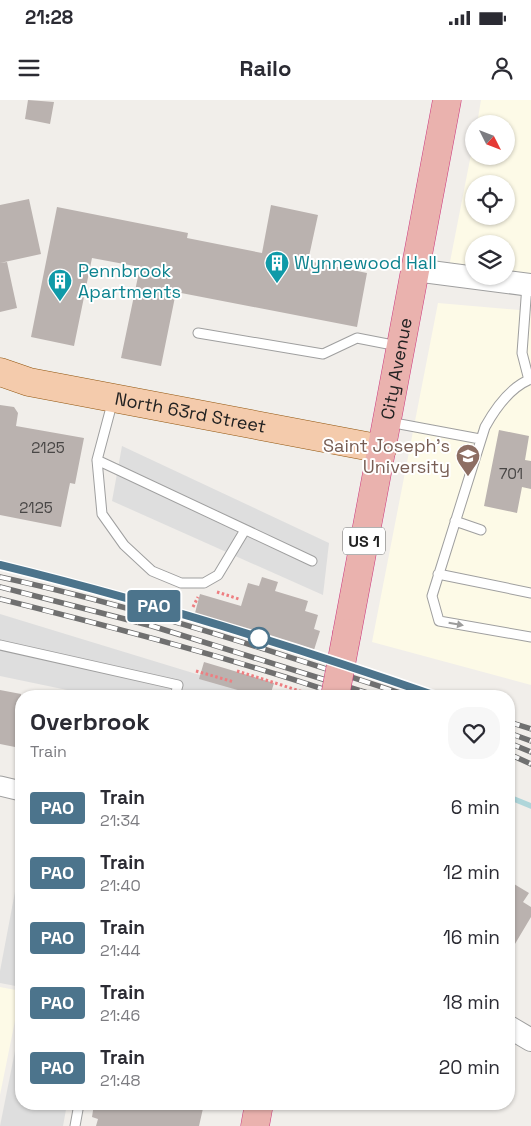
<!DOCTYPE html>
<style>
:root{--surface:#fff;--page:#f7f7f7;--text:#2b2b33;--muted:#7c7c81}
body{margin:0;font-family:"Space Grotesk",sans-serif;background:var(--page);color:var(--text);height:100vh;display:flex;flex-direction:column;font-size:19px;white-space:nowrap}
*{box-sizing:border-box;margin:0}
p{font-size:16px;color:var(--muted)}
.icon{flex:none;width:28px;height:28px;fill:none;stroke:currentColor;stroke-width:2;stroke-linecap:round;stroke-linejoin:round}
.map{position:relative;flex:1;overflow:hidden}
.details{position:absolute;left:15px;top:590px;width:500px;height:420px;display:flex;flex-direction:column;background:var(--surface);border-radius:20px;box-shadow:0 1px 4px #0004}
.details>*{flex:none}
.badge{padding:0 10px;border-radius:4px;font-size:18px;line-height:32px}
.needle{width:32px;rotate:132deg}
.buttons{position:absolute;left:465px;top:15px;display:grid;gap:10px}
.buttons a{display:grid;place-items:center;width:50px;height:50px;border-radius:50%;background:var(--surface);box-shadow:0 1px 4px #0004;font-size:25px}
.map>.badge{position:absolute;translate:-50% -50%;box-shadow:0 0 0 2px #fff}
.round{display:grid;place-items:center;flex:none;width:52px;height:52px;border-radius:20px;background:var(--page)}
.head{display:flex;align-items:center;justify-content:space-between;height:85px;padding:0 15px}
h1{font-size:24px;font-weight:800;line-height:38px}
ul{padding:0;list-style:none}
li{display:flex;align-items:center;gap:15px;height:65px;padding:0 15px}
li div{flex:1}
li b{display:block;font-size:19px}
li em{font-style:normal}
li .badge{min-width:55px;font-weight:700;text-align:center}
.status{display:flex;justify-content:space-between;align-items:center;height:35px;padding:0 25px;background:var(--surface);direction:ltr}
.status svg{height:14px;fill:currentColor}
header{display:flex;justify-content:space-between;align-items:center;height:65px;padding:0 15px;background:var(--surface);font-size:22px;font-weight:800}
.map>svg:first-child{display:block}
.education{fill:#fdfae7;fill-rule:evenodd}
.parking{fill:#dedede}
.lines{fill:none;stroke-linecap:round;stroke-linejoin:round}
.stream{stroke:#afd6da;stroke-width:5.5}
.building{fill:#bab2af}
.service-casing{stroke:#9f9f9f;stroke-width:11}
.minor-casing{stroke:#9f9f9f;stroke-width:21}
.tertiary-casing{stroke:#9f9f9f;stroke-width:24}
.primary-casing{stroke:#91550e;stroke-width:29}
.trunk-casing{stroke:#cc3a7f;stroke-width:29}
.path{stroke:#ee7e81;stroke-width:3;stroke-dasharray:2.5 2.5;stroke-linecap:butt}
.service{stroke:#fff;stroke-width:9}
.minor{stroke:#fff;stroke-width:19}
.tertiary{stroke:#fff;stroke-width:22}
.primary{stroke:#f4cbac;stroke-width:28}
.trunk{stroke:#eab2ae;stroke-width:28}
.rail-casing{stroke:#707070;stroke-width:5.5}
.rail{stroke:#fff;stroke-width:4;stroke-dasharray:11;stroke-linecap:butt}
.trunk-bridge-casing{stroke:#cc3a7f;stroke-width:29;stroke-linecap:butt}
.trunk-bridge{stroke:#eab2ae;stroke-width:28}
.oneway{fill:#9c9c9c}
.line-casing{stroke:#fff;stroke-width:11}
.line{stroke:#4c748c;stroke-width:8}
.stop-dot{fill:#fff;stroke:#4c748c;stroke-width:2.5}
.labels{text-anchor:middle;stroke-width:4;stroke-linejoin:round;paint-order:stroke}
.number-label{font-size:15px;fill:#484645}
.shield{fill:#fff;stroke:#646464;stroke-width:1}
.shield-label{font-size:16px;font-weight:bold;fill:#222}
.culture-label{font-size:18px;fill:#0d838f;stroke:#fff;text-anchor:start}
.street-label{font-size:18px;fill:#222;stroke:#fff}
.education-label{font-size:18px;fill:#785e54;stroke:#fff;text-anchor:end}
</style>
<div class="status"><b>21:28</b><svg viewBox="0 0 49 12"><path d="M0 12V9h3v3zM5 12V6h3v6zM10 12V3h3v9zM15 12V0h3v12zM26 1h20v11H26zM47 4h2v5h-2z"/></svg></div>
<header><svg class="icon" aria-label="menu" viewBox="0 0 24 24"><path d="M4 6h16M4 12h16M4 18h16"/></svg>Railo<svg class="icon" aria-label="person" viewBox="0 0 24 24"><circle cx="12" cy="8" r="4"/><path d="M4 21q1-7 8-7t8 7"/></svg></header>
<div class="map">
<svg width="531" height="1026" viewBox="0 0 531 1026">
<rect width="100%" height="100%" fill="#f1eeea"/>
<!-- education -->
<path class="education" d="M481,0H531V181L506,176V144H474V175L448,172L474,39V56H506V24H477ZM474,84H506V116H474Z
M438,203L531,211V585L372,542Z
M0,887L21,891L0,995Z"/>
<!-- parking -->
<path class="parking" d="M122,346L329,443L323,495L112,401Z
M0,514L268,596H96L0,576Z
M21,760V887L0,883V871Z
M21,921V1004H67L63,1026H0Z"/>
<g class="lines">
<!-- stream -->
<path class="stream" d="M509,697L531,706"/>
</g>
<!-- building -->
<path class="building" d="M28,0L54,2L50,24L25,19Z
M29,99L41,154L0,163V105Z
M271,105L318,115L308,161L367,173L357,227L176,192L161,266L121,258L140,167L92,158L74,246L31,237L57,107L188,133L187,138L262,153Z
M7,162L17,208L0,212V163Z
M0,305L14,307L18,313L16,326L84,338L75,384L70,383L61,427L0,415Z
M499,330L529,336L525,360L531,361V389L522,387L517,413L484,406Z
M262,477L278,482L275,491L308,501L305,511L318,515L314,529L320,531L314,550L195,513L200,494L241,506L248,483L259,486Z
M204,562L274,583L270,596H259L199,579Z
M0,590L21,594V612L15,647L0,644Z
M509,781L529,793L523,802L531,807V817L509,854Z
M94,1004H204L199,1026H96L98,1019L92,1017Z"/>
<g class="lines">
<defs>
<path id="service" d="M527,185L522,253L529,280
M198,233L323,254L357,238L398,246
M531,279C510,287 495,309 485,327L432,496L439,521L531,537
M113,300L97,360L312,461
M389,322L480,339
M97,360L102,414L124,445L152,471L181,483H204L218,475L245,430
M455,421L481,430
M438,474L531,493
M0,545L178,585L175,596
M75,1026L79,1004"/>
<path id="minor" d="M0,686L21,691"/>
<path id="tertiary" d="M415,170L531,185
M509,927L531,940"/>
<g id="primary">
<path id="s1" d="M0,272L29,282L382,349"/>
</g>
<g id="trunk">
<path id="s2" d="M347,533L447,0"/>
<path d="M255,1026L259,1004"/>
</g>
</defs>
<!-- service casing -->
<use href="#service" class="service-casing"/>
<!-- minor casing -->
<use href="#minor" class="minor-casing"/>
<!-- tertiary casing -->
<use href="#tertiary" class="tertiary-casing"/>
<!-- primary casing -->
<use href="#primary" class="primary-casing"/>
<!-- trunk casing -->
<use href="#trunk" class="trunk-casing"/>
<!-- path -->
<path class="path" d="M217,492L239,499
M193,507L198,497
M196,571L234,582
M237,571L313,595"/>
<!-- service -->
<use href="#service" class="service"/>
<!-- minor -->
<use href="#minor" class="minor"/>
<!-- tertiary -->
<use href="#tertiary" class="tertiary"/>
<!-- primary -->
<use href="#primary" class="primary"/>
<!-- trunk -->
<use href="#trunk" class="trunk"/>
<defs>
<path id="rail" d="M0,465C147,501 292,546 436,596
M0,477C139,507 275,552 409,596
M0,487L152,526L377,596
M0,499C116,528 231,558 344,596
M509,622L531,629
M509,633L531,641
M509,643L531,652
M509,654L531,664"/>
</defs>
<!-- rail casing -->
<use href="#rail" class="rail-casing"/>
<!-- rail -->
<use href="#rail" class="rail"/>
<defs>
<path id="trunk-bridge" d="M335,596L347,533"/>
</defs>
<!-- trunk-bridge casing -->
<use href="#trunk-bridge" class="trunk-bridge-casing"/>
<!-- trunk-bridge -->
<use href="#trunk-bridge" class="trunk-bridge"/>
</g>
<!-- one-way arrows -->
<defs><path id="oneway-solid" d="M-6-.8H1V-3.2L6.5 0L1 3.2V.8H-6Z" transform="scale(1.25)"/></defs>
<use class="oneway" href="#oneway-solid" transform="translate(456 524) rotate(10)"/>
<g class="lines">
<defs>
<path id="line" d="M0,465C147,501 293,546 436,596"/>
</defs>
<!-- line casing -->
<use href="#line" class="line-casing"/>
<!-- line -->
<use href="#line" class="line"/>
</g>
<!-- icons -->
<defs>
<symbol id="building-pin" viewBox="-11 -11 22 30"><path d="M0 17L-7.5 6A9.5 9.5 0 1 1 7.5 6Z" fill="#0f9aa8" stroke="#fff"/><path d="M-4-6H4V6H1V3H-1V6H-4ZM-2.5-4.3h1.7v1.8h-1.7ZM.8-4.3h1.7v1.8H.8ZM-2.5-1h1.7V.8h-1.7ZM.8-1h1.7V.8H.8Z" fill="#fff"/></symbol>
<symbol id="university-pin" viewBox="-11 -11 22 30"><path d="M0 17L-7.5 6A9.5 9.5 0 1 1 7.5 6Z" fill="#8d6e63" stroke="#fff"/><path d="M0-5L7-2L0 1L-7-2ZM-4 1L0 2.5L4 1V4Q0 6-4 4Z" fill="#fff"/></symbol>
</defs>
<g fill-rule="evenodd">
<use href="#building-pin" x="263" y="149" width="28" height="38"/>
<use href="#building-pin" x="46" y="167" width="28" height="38"/>
<use href="#university-pin" x="454" y="342" width="28" height="38"/>
</g>
<!-- markers -->
<circle class="stop-dot" cx="259" cy="538" r="10"/>
<g class="labels">
<!-- number labels -->
<g class="number-label">
<text x="48" y="353">2125</text>
<text x="511" y="379">701</text>
<text x="36" y="413">2125</text>
</g>
<!-- shield labels -->
<rect class="shield" x="343" y="427.5" width="42" height="27" rx="4"/>
<g class="shield-label">
<text x="364" y="447">US 1</text>
</g>
<!-- culture labels -->
<g class="culture-label">
<text x="294" y="169">Wynnewood Hall</text>
<text x="78" y="177">Pennbrook<tspan x="78" dy="21">Apartments</tspan></text>
</g>
<!-- street labels -->
<g class="street-label">
<text dy="6" stroke="none"><textPath href="#s2" startOffset="269">City Avenue</textPath></text>
<text dy="6" stroke="none"><textPath href="#s1" startOffset="195">North 63rd Street</textPath></text>
</g>
<!-- education labels -->
<g class="education-label">
<text x="450" y="352">Saint Joseph's<tspan x="450" dy="21">University</tspan></text>
</g>
</g>
</svg>
<div class="buttons">
<a><svg class="needle" viewBox="-14 -14 28 28"><path d="M0-13l5 13h-10z" fill="#e53935"/><path d="M0 13l5-13h-10z" fill="#7c7c81"/></svg></a>
<a><svg class="icon" aria-label="locate" viewBox="0 0 24 24"><circle cx="12" cy="12" r="6"/><path d="M12 2v4M12 18v4M2 12h4M18 12h4"/></svg></a>
<a><svg class="icon" aria-label="layers" viewBox="0 0 24 24"><path d="M12 4l9 5-9 5-9-5zM3 14l9 5 9-5"/></svg></a>
</div>
<b class="badge" style="left:154px;top:506px;background:#4c748c;color:#fff">PAO</b>
<section class="details">
<div class="head"><div><h1>Overbrook</h1><p>Train</p></div><a class="round"><svg class="icon" aria-label="heart" viewBox="0 0 24 24"><path d="M12 20l-8-8c-3-5 5-10 8-4 3-6 11-1 8 4z"/></svg></a></div>
<ul>
<li><span class="badge" style="background:#4c748c;color:#fff">PAO</span><div><b>Train</b><p>21:34</p></div><em>6 min</em></li>
<li><span class="badge" style="background:#4c748c;color:#fff">PAO</span><div><b>Train</b><p>21:40</p></div><em>12 min</em></li>
<li><span class="badge" style="background:#4c748c;color:#fff">PAO</span><div><b>Train</b><p>21:44</p></div><em>16 min</em></li>
<li><span class="badge" style="background:#4c748c;color:#fff">PAO</span><div><b>Train</b><p>21:46</p></div><em>18 min</em></li>
<li><span class="badge" style="background:#4c748c;color:#fff">PAO</span><div><b>Train</b><p>21:48</p></div><em>20 min</em></li>
</ul>
</section>
</div>
